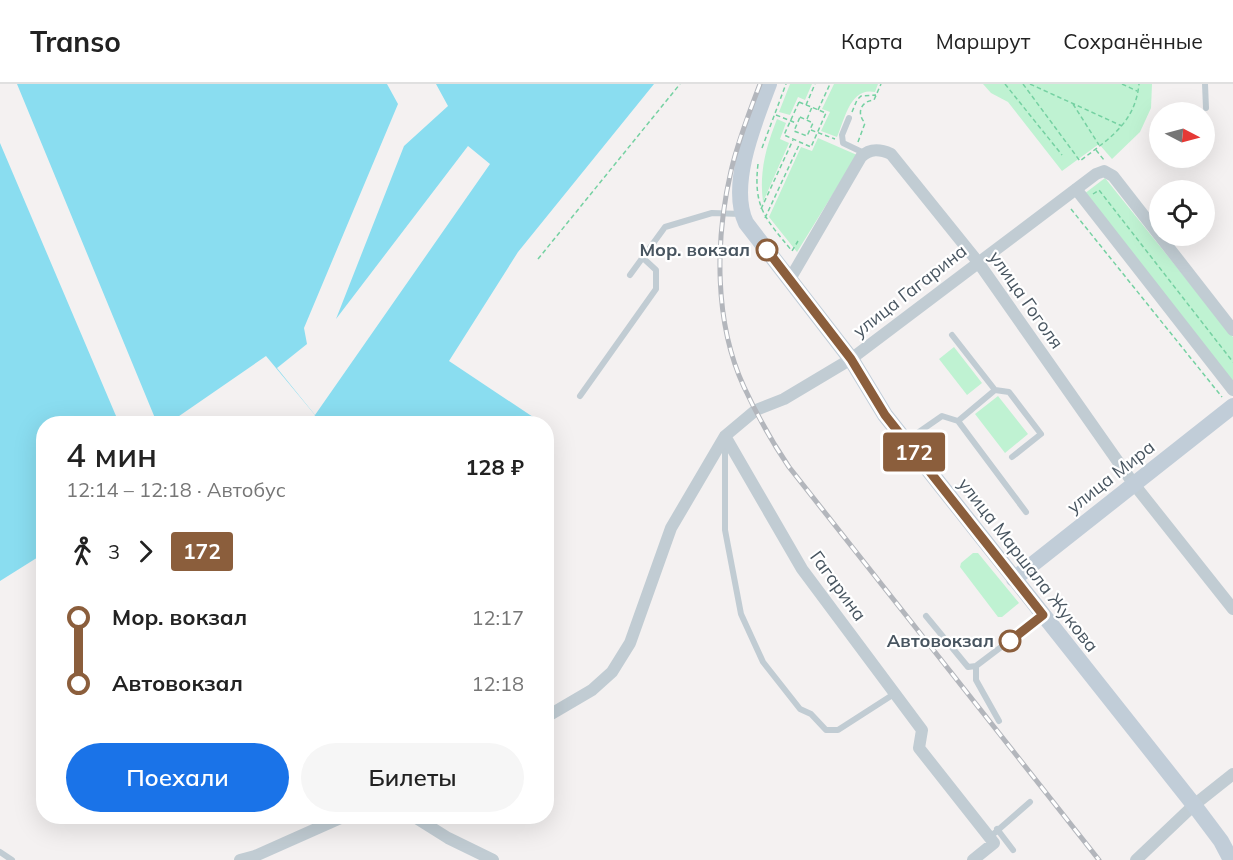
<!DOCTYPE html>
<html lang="ru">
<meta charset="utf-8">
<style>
:root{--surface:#fff;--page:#f6f6f6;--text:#222;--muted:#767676;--line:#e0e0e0;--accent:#1a73e8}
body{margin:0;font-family:Mulish,sans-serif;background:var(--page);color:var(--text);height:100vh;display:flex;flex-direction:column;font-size:22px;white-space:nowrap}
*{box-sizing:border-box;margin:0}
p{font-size:20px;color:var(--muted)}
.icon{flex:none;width:33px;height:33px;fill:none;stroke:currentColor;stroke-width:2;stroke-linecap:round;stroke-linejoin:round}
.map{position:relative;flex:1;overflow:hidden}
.side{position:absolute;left:36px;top:332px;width:518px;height:408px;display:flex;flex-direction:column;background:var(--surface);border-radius:24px;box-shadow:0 6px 24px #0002}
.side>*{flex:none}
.badge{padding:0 12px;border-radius:4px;font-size:21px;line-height:39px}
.needle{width:39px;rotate:96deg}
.tools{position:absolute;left:1149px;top:18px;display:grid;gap:12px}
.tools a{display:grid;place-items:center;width:66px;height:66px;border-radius:50%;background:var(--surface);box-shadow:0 6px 24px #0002;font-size:30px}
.map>.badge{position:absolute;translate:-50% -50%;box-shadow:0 0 0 3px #fff}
.legs{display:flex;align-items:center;gap:9px;height:66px;padding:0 30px;font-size:20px}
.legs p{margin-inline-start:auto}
.overview{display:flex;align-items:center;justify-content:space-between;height:102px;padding:0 30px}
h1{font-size:33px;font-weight:600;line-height:45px}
.button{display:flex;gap:12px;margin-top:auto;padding:12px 30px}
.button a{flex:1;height:69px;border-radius:36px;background:var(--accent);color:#fff;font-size:24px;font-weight:600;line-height:69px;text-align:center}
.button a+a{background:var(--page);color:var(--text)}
ul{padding:0 30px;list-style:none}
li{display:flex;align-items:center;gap:21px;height:66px;font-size:22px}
li i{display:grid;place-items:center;width:9px;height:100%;margin:0 8px;background:currentColor}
li i::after{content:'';width:15px;height:15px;margin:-8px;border:4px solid;border-radius:50%;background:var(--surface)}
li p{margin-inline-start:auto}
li:first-child i{background:linear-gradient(#0000 50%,currentColor 0)}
li:last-child i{background:linear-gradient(currentColor 50%,#0000 0)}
header{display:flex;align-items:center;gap:36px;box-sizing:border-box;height:84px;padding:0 30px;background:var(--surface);border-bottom:2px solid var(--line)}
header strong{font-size:28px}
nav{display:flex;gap:33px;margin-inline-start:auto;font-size:21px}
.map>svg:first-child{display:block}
.green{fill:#bff2d2}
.water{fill:#8addf0}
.pier{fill:#f4f1f1}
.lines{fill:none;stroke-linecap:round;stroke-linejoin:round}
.path{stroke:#75d1a2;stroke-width:1.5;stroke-dasharray:4.5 3;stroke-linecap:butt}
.lane{stroke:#c1ccd3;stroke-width:6}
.street{stroke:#c1ccd3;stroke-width:12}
.secondary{stroke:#c1cdd8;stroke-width:16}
.rail-casing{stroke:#b3b6bc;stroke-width:5}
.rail{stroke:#fff;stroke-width:3;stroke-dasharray:9;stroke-linecap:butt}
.line-1-casing{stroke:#fff;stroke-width:14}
.line-1{stroke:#8b5e3c;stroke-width:9}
.stop-1-dot{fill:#fff;stroke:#8b5e3c;stroke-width:3}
.labels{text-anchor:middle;stroke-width:4.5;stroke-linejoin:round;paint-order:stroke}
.stop-label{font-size:18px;font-weight:bold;fill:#485560;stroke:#fff;text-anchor:end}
.street-label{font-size:18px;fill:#485560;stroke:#fff}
</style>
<header>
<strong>Transo</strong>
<nav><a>Карта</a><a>Маршрут</a><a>Сохранённые</a></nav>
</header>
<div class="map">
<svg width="1233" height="776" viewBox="0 0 1233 776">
<rect width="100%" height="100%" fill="#f4f1f1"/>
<!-- green -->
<path class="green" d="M790,0H812L805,16L798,13L790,31L779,28Z
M834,0H878L875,8C850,3 845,35 837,53L821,47L830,28L822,25Z
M983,0H1152L1151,24L1140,48L1112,75L1099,60L1062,87L1008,18L991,9Z
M777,35L786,39L780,55L789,59L763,118C759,88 766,63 777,35Z
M818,54L857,71L797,168L769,133L801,63L812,67Z
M1105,94L1233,253V299L1084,110Z
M954,263L982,299L967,311L939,275Z
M998,312L1028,350L1005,369L975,330Z
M973,469H978L1019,519L1002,533H998L960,483L961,479Z"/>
<!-- water -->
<path class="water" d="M0,0H654L518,168L449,277L542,339H311L315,331L266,272L169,339H44L43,470L0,497Z"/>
<!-- pier -->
<path class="pier" d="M0,0H17L157,339H119L0,59Z
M387,0H436L448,22L404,62L336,235L468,62L490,80L315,331L277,284L307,260L304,244L398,20Z"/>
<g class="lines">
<!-- path -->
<path class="path" d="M1005,0L1062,71
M1023,0L1080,77C1108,55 1135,40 1139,0
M1030,0L1122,42
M1122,0L1137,7
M799,18L826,29L811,63L784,51Z
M1073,20L1099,61
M806,21L815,0
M818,26L830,0
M852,28L857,16L861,12L876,11
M776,31L796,39
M800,33L813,39L807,52L794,47Z
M807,35L812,23
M811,46L835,55
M858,58L865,39C856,29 861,17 874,16L881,0
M762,64L786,0
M1096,66L1104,76
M758,80C753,124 766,135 792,167L798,157
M1093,110L1099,106L1233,278
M761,125L793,56
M1071,125L1222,313
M765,134L800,59
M538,175L680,0
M443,339L444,337L446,339"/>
<!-- lane -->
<path class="lane" d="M1205,0L1206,24
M849,34L842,51L843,59L864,69
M630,191L665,143L712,129L741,130
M995,306L1009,308L1041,350L1012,373
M580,312L656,205V186L643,174
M958,337L1026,428
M906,357L942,332L958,337L995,306L952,251
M725,359V446L741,530L763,578L800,625L811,630L826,646H838L894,610
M926,532L968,583L976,582
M999,637L976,596V582L1042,532
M997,745L1013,766
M990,753L1030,718
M0,768L12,776"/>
<!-- street -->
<path class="street" d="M1076,105L1233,306
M790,195L861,73C870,64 880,65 891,70L978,178L1133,399L1233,525
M725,352L802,485L922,646L919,664L994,759L973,776
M546,633L592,606L612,588L630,559L671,444L725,352L756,326L784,315L851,275L1096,90L1104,87L1113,92L1233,246
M413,732L448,754L493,776
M240,776L255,772L345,732
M1136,776L1194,721L1233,690"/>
<!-- secondary -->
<path class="secondary" d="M769,0C755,37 728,101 746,139L851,275L885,331L1194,721L1221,757L1231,776
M1014,495L1233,322"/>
<defs>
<path id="rail" d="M760,0C749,29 738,57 731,87C715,156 714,238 744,303C757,331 772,358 789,383L1099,776"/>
</defs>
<!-- rail casing -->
<use href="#rail" class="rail-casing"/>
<!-- rail -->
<use href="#rail" class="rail"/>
</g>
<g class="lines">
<defs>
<path id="line-1" d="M767,166L851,275L885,331L1043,531L1010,557"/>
</defs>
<!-- line-1 casing -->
<use href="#line-1" class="line-1-casing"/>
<!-- line-1 -->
<use href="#line-1" class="line-1"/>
</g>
<!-- markers -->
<g class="stop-1-dot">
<circle cx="767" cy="166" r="10"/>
<circle cx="1010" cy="557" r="10"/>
</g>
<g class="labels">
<!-- stop labels -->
<g class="stop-label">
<text x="750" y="172">Мор. вокзал</text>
<text x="994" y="563">Автовокзал</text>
</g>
<!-- street labels -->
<g class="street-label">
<text transform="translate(910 207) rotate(-38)" y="6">улица Гагарина</text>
<text transform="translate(1026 216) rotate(55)" y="6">улица Гоголя</text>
<text transform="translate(1111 393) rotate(-38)" y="6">улица Мира</text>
<text transform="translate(1028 481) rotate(52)" y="6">улица Маршала Жукова</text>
<text transform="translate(838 502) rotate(54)" y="6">Гагарина</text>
</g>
</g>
</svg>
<div class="tools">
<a><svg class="needle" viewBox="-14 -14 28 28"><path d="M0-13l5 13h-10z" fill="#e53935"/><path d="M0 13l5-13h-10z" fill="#767676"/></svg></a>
<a><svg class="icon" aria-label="locate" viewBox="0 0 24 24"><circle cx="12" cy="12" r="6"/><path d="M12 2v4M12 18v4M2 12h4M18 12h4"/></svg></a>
</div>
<b class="badge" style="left:914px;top:368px;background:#8b5e3c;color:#fff">172</b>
<section class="side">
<div class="overview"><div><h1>4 мин</h1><p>12:14 – 12:18 · Автобус</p></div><b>128 ₽</b></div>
<div class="legs"><svg class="icon" aria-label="walk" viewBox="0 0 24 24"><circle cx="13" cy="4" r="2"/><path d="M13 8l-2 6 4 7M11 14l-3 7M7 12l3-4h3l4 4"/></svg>3<svg class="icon" aria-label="forward" viewBox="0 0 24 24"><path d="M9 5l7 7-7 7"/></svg><b class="badge" style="background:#8b5e3c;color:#fff">172</b></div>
<ul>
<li><i style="color:#8b5e3c"></i><b>Мор. вокзал</b><p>12:17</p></li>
<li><i style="color:#8b5e3c"></i><b>Автовокзал</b><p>12:18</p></li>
</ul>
<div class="button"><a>Поехали</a><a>Билеты</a></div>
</section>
</div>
